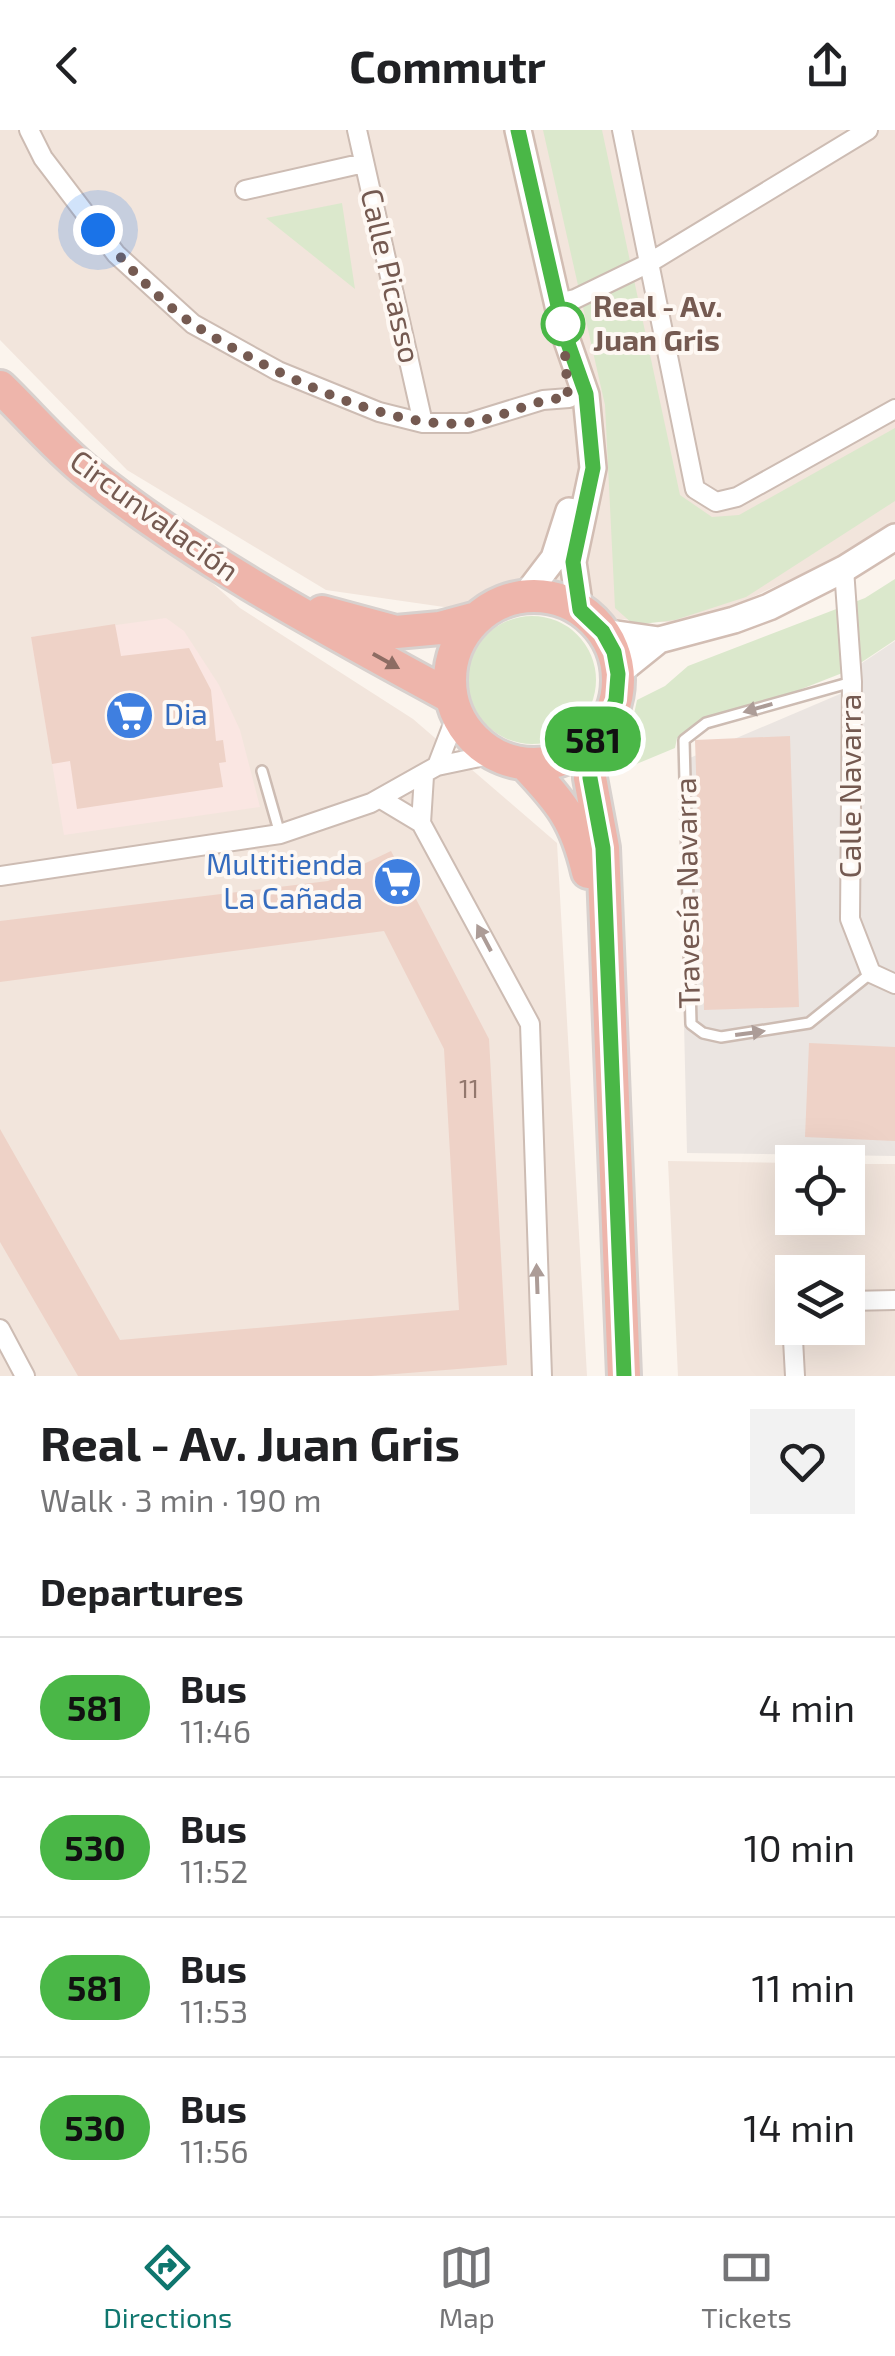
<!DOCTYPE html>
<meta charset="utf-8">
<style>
:root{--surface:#fff;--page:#f2f2f2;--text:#202124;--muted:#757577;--line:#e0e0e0;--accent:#0f766e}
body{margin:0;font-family:"Exo 2",sans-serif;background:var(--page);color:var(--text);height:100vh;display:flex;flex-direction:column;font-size:38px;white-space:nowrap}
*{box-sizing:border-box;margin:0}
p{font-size:32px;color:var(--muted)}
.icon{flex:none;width:55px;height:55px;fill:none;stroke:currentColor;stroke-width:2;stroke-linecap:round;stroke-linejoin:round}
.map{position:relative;height:1246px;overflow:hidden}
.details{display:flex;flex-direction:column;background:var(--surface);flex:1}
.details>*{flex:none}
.badge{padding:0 20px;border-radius:32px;font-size:35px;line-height:65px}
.controls{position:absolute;left:775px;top:1015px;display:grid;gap:20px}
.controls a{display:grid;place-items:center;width:90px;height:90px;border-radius:0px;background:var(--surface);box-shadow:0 10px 40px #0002;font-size:50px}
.you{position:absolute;width:50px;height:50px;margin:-25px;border:8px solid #fff;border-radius:50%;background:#1a73e8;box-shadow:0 0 0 15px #1a73e833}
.map>.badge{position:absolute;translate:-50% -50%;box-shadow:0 0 0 5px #fff}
h2{padding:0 40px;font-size:38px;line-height:90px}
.round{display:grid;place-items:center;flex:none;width:105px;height:105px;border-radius:0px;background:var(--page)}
.head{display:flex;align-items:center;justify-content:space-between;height:170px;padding:0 40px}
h1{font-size:48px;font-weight:700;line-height:75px}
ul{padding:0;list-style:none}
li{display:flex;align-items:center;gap:30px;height:140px;padding:0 40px;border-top:2px solid var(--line)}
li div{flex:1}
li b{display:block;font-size:38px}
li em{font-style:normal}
li .badge{min-width:110px;font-weight:700;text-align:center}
header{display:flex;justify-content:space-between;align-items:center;height:130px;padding:0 40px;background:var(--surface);font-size:45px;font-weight:700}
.dock{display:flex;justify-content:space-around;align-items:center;height:140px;border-top:2px solid var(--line);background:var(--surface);font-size:28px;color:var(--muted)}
.dock a{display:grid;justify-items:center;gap:5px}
.dock .on{color:var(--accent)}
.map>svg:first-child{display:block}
.residential{fill:#f2e5dc;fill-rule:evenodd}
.commercial{fill:#fae6e2}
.industrial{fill:#ebe5e1}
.green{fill:#dbe8cc}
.building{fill:#eed2c7}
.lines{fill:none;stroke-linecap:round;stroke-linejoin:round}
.lane-casing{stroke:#cdbcb3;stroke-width:14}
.street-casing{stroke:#cdbcb3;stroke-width:22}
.secondary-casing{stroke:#d2bdb3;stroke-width:30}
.highway-casing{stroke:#d8d1ce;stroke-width:38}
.lane{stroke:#fff;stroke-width:9}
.street{stroke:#fff;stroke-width:18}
.secondary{stroke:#fff;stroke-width:25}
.highway{stroke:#eeb5ab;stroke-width:32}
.oneway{fill:#8d6c63}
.oneway2{fill:#ac9c97}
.line-casing{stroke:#fff;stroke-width:22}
.line{stroke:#4ab747;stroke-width:15}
.walk{stroke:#755a51;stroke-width:10;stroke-dasharray:0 18}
.stop-dot{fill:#fff;stroke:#4ab747;stroke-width:5}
.labels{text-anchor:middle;stroke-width:8;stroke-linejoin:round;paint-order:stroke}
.number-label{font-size:25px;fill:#93786e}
.street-label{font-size:30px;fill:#755a51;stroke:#fef8f3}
.stop-label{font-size:30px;font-weight:bold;fill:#755a51;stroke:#fef8f3;text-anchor:start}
.shop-label{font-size:30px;fill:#366cbe;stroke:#fef8f3;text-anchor:start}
</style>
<header><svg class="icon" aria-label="back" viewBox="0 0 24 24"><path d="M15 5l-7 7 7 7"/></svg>Commutr<svg class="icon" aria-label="share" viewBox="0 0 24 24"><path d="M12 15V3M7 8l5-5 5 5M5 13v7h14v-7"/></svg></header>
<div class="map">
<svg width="895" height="1246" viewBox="0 0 895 1246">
<rect width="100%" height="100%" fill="#fbf4ed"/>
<!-- residential -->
<path class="residential" d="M0,0H895V397L867,414L694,494L451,478L326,460L127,340L0,210Z
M0,262L240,478L413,589L557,713L587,1246H0Z
M668,1031L792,1033V1088H848V1034H895V1246H678ZM792,1142H848V1198H792Z"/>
<!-- commercial -->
<path class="commercial" d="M166,488L184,501L219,555L240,600L260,677L64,705L31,507Z"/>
<!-- industrial -->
<path class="industrial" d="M895,511V1026L687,1023L678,633L854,558L856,537Z"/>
<!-- green -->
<path class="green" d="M543,0H602L680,365L712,387L739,385L895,298V371L746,467L675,490L634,495L615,478L605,275Z
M342,73L355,159L266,88Z
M895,449V510L850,540L677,608L675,618L622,640L637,570L665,556L688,536L865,468Z
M468 550a64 64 0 1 1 128 0a64 64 0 1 1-128 0Z"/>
<!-- building -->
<path class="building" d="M115,494L121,526L189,518L211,560L216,611L223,610L226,632L219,633L223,657L77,679L70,631L52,634L31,507Z
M790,606L799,877L704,880L695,610Z
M391,721L489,909L507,1235L371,1246H78L0,1112V999L120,1210L459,1180L444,919L384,801L0,852V791L328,751Z
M809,913L895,917V1011L805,1007Z"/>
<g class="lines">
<defs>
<path id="lane" d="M852,552L706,593L684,610L691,894L703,903L721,907L809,893L871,843
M262,641L280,704"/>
<path id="street" d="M29,0L43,28L116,124L193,194L278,241L379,282L423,293H468L543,270L569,268
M357,0L423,293
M622,0L695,359L716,372L737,367L895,279
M245,60L364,33
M558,173L575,169L649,133L868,0
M844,439L852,552L850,789L871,843L895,854
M437,636L457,584
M381,669L421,693L530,894L542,1246
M421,693L424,646
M0,746L280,704L371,673L437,636L494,624
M848,1171L895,1170
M792,1191L795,1246
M0,1199L25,1246"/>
<path id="secondary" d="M518,0L564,202L586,265L593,338L573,432L580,480
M525,466L554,428L569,381
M603,502L659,510
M618,543L659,510L734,490L769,477L844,439L895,407"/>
<path id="highway" d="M0,257C29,285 56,317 87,342C200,432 325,498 451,567
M450 550a84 84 0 1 1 168 0a84 84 0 1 1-168 0Z
M322,482L396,502L440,498L477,488
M589,614L590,648L603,718L624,1246
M525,634C561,672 576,690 588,742"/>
</defs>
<!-- lane casing -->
<use href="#lane" class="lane-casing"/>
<!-- street casing -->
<use href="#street" class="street-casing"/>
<!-- secondary casing -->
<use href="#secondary" class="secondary-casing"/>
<!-- highway casing -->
<use href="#highway" class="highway-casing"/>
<!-- lane -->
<use href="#lane" class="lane"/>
<!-- street -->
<use href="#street" class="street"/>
<!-- secondary -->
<use href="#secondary" class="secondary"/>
<!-- highway -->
<use href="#highway" class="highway"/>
</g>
<!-- one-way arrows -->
<defs><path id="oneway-solid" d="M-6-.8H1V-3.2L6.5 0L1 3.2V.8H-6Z" transform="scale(2.5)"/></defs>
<use class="oneway" href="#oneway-solid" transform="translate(386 531) rotate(29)"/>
<g class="oneway2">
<use href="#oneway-solid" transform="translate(758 578) rotate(164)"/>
<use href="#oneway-solid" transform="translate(484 808) rotate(-118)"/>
<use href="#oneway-solid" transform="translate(750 903) rotate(-8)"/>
<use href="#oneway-solid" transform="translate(537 1149) rotate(-92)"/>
</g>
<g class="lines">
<defs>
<path id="line" d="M518,0L564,202L586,264L593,338L573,432L580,480L603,502L614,522L618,544L616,570L606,594L589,614L590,648L603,718L624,1246"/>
</defs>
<!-- line casing -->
<use href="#line" class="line-casing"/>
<!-- line -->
<use href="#line" class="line"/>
<!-- walk -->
<path class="walk" d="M98,100C121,130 164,176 196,196C260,237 388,301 465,293C501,290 532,268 568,268L563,194"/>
</g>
<!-- icons -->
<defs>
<symbol id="supermarket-disc" viewBox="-11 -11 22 22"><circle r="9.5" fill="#3f7fe0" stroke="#fef8f3"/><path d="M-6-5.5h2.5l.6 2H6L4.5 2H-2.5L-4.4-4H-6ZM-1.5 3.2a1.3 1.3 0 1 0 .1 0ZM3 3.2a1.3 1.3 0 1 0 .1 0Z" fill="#fff"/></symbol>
</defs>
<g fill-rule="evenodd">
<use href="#supermarket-disc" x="102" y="558" width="55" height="55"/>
<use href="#supermarket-disc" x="370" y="724" width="55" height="55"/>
</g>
<!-- markers -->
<circle class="stop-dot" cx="563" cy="194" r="20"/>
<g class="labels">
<!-- number labels -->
<g class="number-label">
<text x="469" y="968">11</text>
</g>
<!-- street labels -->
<g class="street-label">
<text transform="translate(390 146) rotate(77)" y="10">Calle Picasso</text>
<text transform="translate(154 386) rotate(36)" y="10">Circunvalación</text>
<text transform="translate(851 656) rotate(-90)" y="10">Calle Navarra</text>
<text transform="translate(688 763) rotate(-91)" y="10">Travesía Navarra</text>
</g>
<!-- stop labels -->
<g class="stop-label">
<text x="593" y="187">Real - Av.<tspan x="593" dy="34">Juan Gris</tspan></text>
</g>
<!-- shop labels -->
<g class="shop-label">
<text x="164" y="595">Dia</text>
<text x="363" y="745" text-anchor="end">Multitienda<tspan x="363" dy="34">La Cañada</tspan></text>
</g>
</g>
</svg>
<div class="controls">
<a><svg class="icon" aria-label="locate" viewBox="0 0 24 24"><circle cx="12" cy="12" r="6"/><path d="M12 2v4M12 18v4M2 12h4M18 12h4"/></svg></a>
<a><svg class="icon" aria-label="layers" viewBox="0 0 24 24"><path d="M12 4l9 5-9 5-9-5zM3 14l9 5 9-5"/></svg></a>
</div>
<div class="you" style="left:98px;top:100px"></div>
<b class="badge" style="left:593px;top:609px;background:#4ab747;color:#111">581</b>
</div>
<section class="details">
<div class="head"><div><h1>Real - Av. Juan Gris</h1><p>Walk · 3 min · 190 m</p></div><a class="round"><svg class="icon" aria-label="heart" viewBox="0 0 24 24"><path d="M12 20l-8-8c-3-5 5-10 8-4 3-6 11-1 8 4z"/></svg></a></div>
<h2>Departures</h2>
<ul>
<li><span class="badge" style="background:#4ab747;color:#111">581</span><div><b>Bus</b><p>11:46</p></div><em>4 min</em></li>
<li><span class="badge" style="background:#4ab747;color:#111">530</span><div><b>Bus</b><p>11:52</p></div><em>10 min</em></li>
<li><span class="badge" style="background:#4ab747;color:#111">581</span><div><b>Bus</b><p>11:53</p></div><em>11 min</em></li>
<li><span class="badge" style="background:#4ab747;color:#111">530</span><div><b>Bus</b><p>11:56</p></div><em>14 min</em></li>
</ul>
</section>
<nav class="dock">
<a class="on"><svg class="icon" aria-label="directions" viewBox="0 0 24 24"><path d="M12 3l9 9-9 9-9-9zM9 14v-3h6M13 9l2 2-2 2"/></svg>Directions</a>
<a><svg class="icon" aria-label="map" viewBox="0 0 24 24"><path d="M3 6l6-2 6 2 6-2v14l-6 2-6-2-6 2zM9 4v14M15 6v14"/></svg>Map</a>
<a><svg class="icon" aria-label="tickets" viewBox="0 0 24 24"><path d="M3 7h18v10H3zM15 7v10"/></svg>Tickets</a>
</nav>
